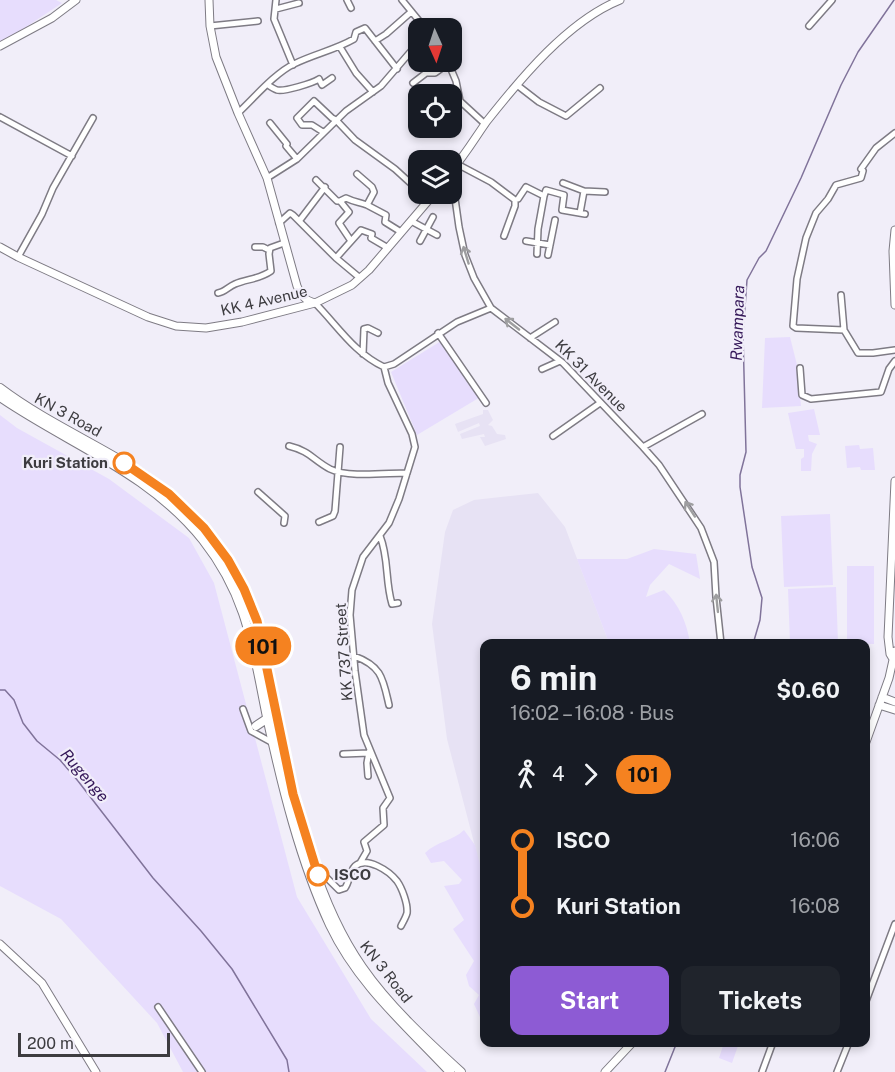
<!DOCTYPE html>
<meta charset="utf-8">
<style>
:root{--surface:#171b24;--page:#20242c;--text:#f1f3f6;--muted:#9ea1a6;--accent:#8d5bd4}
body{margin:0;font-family:"Public Sans",sans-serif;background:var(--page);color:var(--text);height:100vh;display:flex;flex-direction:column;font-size:22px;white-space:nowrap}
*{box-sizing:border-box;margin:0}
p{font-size:20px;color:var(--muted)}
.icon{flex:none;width:33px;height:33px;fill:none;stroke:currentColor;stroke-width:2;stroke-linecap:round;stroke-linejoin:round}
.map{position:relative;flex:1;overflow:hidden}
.panel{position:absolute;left:480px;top:639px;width:390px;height:408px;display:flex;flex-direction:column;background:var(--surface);border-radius:12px;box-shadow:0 3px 9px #0003}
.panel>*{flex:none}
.badge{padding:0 12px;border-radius:20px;font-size:21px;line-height:39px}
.needle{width:39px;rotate:177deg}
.tools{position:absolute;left:408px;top:18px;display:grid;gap:12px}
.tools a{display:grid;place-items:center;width:54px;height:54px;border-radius:12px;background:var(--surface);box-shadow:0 3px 9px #0003;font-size:30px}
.scale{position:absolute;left:18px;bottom:15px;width:152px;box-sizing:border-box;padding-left:6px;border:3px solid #3d3c40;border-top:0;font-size:16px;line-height:21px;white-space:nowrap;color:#3d3c40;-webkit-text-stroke:4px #f1eef9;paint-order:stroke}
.map>.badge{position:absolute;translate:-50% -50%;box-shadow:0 0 0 3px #fff}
.legs{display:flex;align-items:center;gap:9px;height:66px;padding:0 30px;font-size:20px}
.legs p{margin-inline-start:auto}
.overview{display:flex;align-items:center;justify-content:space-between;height:102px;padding:0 30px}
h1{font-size:33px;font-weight:700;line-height:45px}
.action{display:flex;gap:12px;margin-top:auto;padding:12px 30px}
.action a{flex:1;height:69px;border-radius:12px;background:var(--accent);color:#fff;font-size:24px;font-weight:700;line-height:69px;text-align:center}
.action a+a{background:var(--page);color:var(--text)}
ul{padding:0 30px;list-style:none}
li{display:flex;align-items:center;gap:21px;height:66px;font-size:22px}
li i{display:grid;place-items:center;width:9px;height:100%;margin:0 8px;background:currentColor}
li i::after{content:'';width:15px;height:15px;margin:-8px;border:4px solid;border-radius:50%;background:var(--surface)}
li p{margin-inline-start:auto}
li:first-child i{background:linear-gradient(#0000 50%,currentColor 0)}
li:last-child i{background:linear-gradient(currentColor 50%,#0000 0)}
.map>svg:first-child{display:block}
.built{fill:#e7e2f4}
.green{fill:#e7ddfd}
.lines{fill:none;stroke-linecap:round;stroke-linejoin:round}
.stream{stroke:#80739a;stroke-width:1.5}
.minor-casing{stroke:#7e7b84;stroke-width:8}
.major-casing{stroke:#7e7b84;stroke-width:9}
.highway-casing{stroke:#7e7b84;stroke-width:10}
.minor{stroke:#fff;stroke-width:5}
.major{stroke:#fff;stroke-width:7}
.highway{stroke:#fff;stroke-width:8}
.oneway{stroke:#9e9ea0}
.line-1-casing{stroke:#fff;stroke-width:14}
.line-1{stroke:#f58220;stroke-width:9}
.stop-1-dot{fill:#fff;stroke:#f58220;stroke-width:3}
.labels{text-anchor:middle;stroke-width:4.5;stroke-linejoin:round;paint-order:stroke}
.street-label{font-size:15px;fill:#3d3c40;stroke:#f1eef9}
.stop-label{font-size:15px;font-weight:bold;fill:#3d3c40;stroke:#f1eef9;text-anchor:end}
.water-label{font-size:16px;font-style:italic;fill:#341758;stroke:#f1eef9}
</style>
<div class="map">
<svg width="895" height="1072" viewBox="0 0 895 1072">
<rect width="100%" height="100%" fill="#f1eef9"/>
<!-- built -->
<path class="built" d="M483,410H488L493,420L488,425L492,426L497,434L505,435L506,439L485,446L480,437H485L484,434L462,439L460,434L480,426L479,423L458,432L455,424L483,414Z
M538,493L565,527L609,643L484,644V881L447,739L432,624L445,532L453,510L474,500Z"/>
<!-- green -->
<path class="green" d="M0,0H56L62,3L23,29L0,42Z
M790,337L797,365L801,406L762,408L765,338Z
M446,338L482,396L417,435L391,372Z
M814,409L820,435H808L809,441L817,444L812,454L811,471H801V459L804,457V449H796L788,413Z
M0,415L17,428L109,479L189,538L214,583L297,897L371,1019L427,1072H183L157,1023L61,919L0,886Z
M859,445L860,449L873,448L875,470H861L860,467L847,468L845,446Z
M830,514L833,585L784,587L781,516Z
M654,549L696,554L700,579L669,564L650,585L646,597L664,590C679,604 687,623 690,643H609L577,559H627Z
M847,566H874V644L847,643Z
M836,587L838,643H790L788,589Z
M464,830L475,845L484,880V1026L474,1004L479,995L469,986L466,975L474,961L453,929L464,920L444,886L459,884L462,880L444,861L431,863L425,853C437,841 453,841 464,830Z
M724,1043H739L732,1063L719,1058Z"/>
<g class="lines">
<!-- stream -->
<path class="stream" d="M753,644L760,620L762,598L752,567L740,487V475L746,452L743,334L747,280L759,258L766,251L801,178L841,85L858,52L894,0
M0,690H5L14,700L23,723L37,741L60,760L78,781L153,878L201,931L232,969L287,1060L289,1072
M665,1072L677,1042"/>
<defs>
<path id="minor" d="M276,0L274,19L293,65
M347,0L351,8
M402,0L425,28
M276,9L299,3
M210,26L258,21
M809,26L832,0
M375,41L386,34L411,12
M340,47L356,73L373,92
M448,62L456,81L460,101L485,124
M413,83L426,73H435L449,63
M268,85C271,87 274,89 277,90C284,92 313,83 319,79L322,85L332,78
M517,85L539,102L566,116L600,88
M238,113C254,98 275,73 294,64C314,54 335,50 354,39L356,32L365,28L397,69
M0,117L72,156
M270,123L287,144L286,146L297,159
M323,132L312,125H302L297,118L314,101L332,118L336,120L355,140L395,169L418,190
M457,164L491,182L515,200L518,199L526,187L544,196L538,229L537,254
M861,169L876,148L895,133
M863,171L861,178L836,185L828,199L816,213L806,238L797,279L793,326L796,328L844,330L858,353H873L895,350
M357,174L372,187L374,192L367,205L386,215L385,222L401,232
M452,177L459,227L465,255L474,278L491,308L563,363L643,447L659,465L701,528L714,562L716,597L721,644
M267,178L297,159L346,111L381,86L418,43
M316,180L337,201H340L346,198C354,202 359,202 367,205
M563,183L584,191L605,192
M544,196L546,190L564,195L562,210L585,214
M340,201L349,212L339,223L351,241
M580,213L584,191
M300,220L325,187
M411,221L437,235
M279,223L290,213L293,215L336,258L360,278
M504,236L515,206V200
M420,241L433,217
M526,241L550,245
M255,247H263L269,250
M548,255L555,220
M18,257L42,214L53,188L93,118
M336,258L361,230L372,234L371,238L388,248
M218,293C225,292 228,287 235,284C247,279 260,279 271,271L269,254L270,248L284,243
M841,295L844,330
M315,303C337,325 354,353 384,367L394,364L457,322L491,308
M438,333L486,403
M530,338L555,322
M363,354L364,329L368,328L378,333
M800,368L802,395L811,399L881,392L889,369L895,361
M542,369L560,361
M553,436L600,403
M289,446C310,451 313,460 330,469C348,478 386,473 407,473
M643,447L702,414
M258,492L285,516L284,523
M319,522L333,516L335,511L340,447
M380,536C389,558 385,581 392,604L398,603
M354,656C382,666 383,679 389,705
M243,709L251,731L273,743
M343,754L369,753
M368,776L367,763L369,752
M360,863L367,851L364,842L384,825L383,808L390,798L364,735L355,671L350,615L352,590L363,557L389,523L399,499L415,447L412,434L388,383L384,367
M314,865L339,890L345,888C350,881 349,872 355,866C367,856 389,871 397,881C402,888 408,904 407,913C406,917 403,922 401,926
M866,1001L895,924
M158,1007L202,1072
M762,1072L773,1042
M837,1072L849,1042"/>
<path id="major" d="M209,0L210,26L216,57L238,113L267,178L297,286C301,295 304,300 315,303
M0,46L52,18L76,0
M452,170C465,155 475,138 487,121C521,78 568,21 620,0
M895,230L893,251L895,305
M0,247L18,257L148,317L176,326L206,328L242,322L315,303L352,285L369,270L434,194
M893,659L890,654L888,637L895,481
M882,697L895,702
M879,705L895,710
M866,742L889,678L895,651
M0,944L42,983L96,1072
M605,1072L633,1042"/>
<path id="highway" d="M0,388C41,419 88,440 132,467C163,486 197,517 219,546C261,602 268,675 282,742C297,817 318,904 362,967C389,1006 426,1040 461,1072
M0,397C70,445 149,472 203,540C248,597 253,649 267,717C282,786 300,860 330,925C358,984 406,1025 450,1072
M256,726L268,718"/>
</defs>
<!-- minor casing -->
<use href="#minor" class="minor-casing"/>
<!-- major casing -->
<use href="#major" class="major-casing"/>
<!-- highway casing -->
<use href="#highway" class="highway-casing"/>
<!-- minor -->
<use href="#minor" class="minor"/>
<!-- major -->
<use href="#major" class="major"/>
<!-- highway -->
<use href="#highway" class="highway"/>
</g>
<!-- one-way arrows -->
<defs><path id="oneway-shaft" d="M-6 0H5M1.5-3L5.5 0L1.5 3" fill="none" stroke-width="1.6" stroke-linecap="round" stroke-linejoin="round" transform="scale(1.5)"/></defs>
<g class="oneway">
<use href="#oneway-shaft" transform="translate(466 255) rotate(-107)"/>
<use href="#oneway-shaft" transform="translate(512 324) rotate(-142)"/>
<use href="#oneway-shaft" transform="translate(690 509) rotate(-123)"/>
<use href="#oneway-shaft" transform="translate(717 603) rotate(-96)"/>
</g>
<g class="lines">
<defs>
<path id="line-1" d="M124,463L169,494L204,528L228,560L244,589L257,621L293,794L318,875"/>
</defs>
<!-- line-1 casing -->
<use href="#line-1" class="line-1-casing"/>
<!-- line-1 -->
<use href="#line-1" class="line-1"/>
</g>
<!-- markers -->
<g class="stop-1-dot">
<circle cx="124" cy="463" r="10"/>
<circle cx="318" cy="875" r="10"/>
</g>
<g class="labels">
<!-- street labels -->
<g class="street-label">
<text transform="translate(264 301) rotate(-13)" y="5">KK 4 Avenue</text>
<text transform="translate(591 376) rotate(45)" y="5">KK 31 Avenue</text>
<text transform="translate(68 415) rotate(29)" y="5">KN 3 Road</text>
<text transform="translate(344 652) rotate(-94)" y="5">KK 737 Street</text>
<text transform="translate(386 972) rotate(52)" y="5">KN 3 Road</text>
</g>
<!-- stop labels -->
<g class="stop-label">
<text x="108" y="468">Kuri Station</text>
<text x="334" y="880" text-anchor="start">ISCO</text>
</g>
<!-- water labels -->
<g class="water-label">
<text transform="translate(737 323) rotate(-88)" y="6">Rwampara</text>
<text transform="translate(85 775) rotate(49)" y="6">Rugenge</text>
</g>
</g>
</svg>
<div class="tools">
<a><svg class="needle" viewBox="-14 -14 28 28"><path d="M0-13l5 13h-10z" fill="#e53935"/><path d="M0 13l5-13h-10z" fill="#9ea1a6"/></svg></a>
<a><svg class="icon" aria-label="locate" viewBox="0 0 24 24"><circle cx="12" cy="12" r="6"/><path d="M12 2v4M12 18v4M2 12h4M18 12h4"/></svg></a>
<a><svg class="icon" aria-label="layers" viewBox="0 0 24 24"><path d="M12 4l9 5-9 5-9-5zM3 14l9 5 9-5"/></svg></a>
</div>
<div class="scale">200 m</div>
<b class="badge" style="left:263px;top:646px;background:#f58220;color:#111">101</b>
<section class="panel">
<div class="overview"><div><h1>6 min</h1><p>16:02 – 16:08 · Bus</p></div><b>$0.60</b></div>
<div class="legs"><svg class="icon" aria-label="walk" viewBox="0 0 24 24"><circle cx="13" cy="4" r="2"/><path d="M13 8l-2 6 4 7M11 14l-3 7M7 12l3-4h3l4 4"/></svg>4<svg class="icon" aria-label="forward" viewBox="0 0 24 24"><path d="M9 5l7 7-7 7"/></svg><b class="badge" style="background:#f58220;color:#111">101</b></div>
<ul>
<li><i style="color:#f58220"></i><b>ISCO</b><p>16:06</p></li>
<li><i style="color:#f58220"></i><b>Kuri Station</b><p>16:08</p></li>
</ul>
<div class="action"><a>Start</a><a>Tickets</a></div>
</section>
</div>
